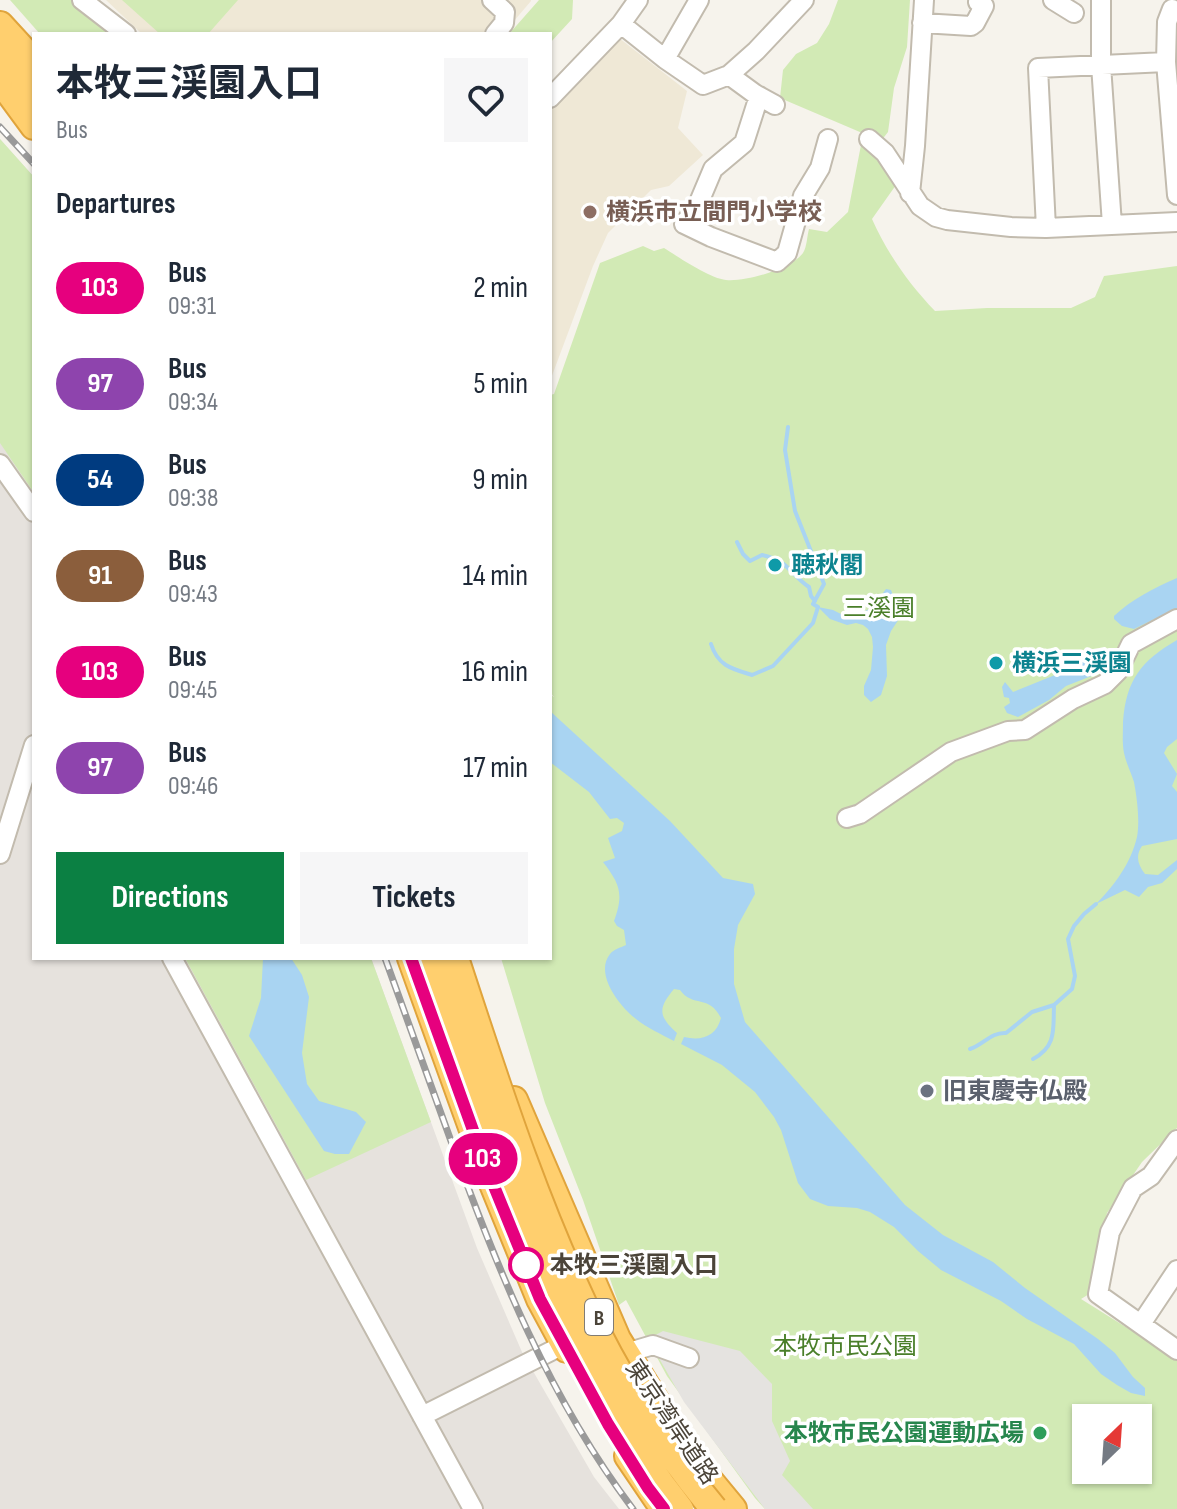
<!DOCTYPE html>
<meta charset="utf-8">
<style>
:root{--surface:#fff;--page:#f6f6f7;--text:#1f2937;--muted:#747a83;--accent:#0b8043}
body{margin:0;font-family:"Sofia Sans Condensed","Noto Sans JP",sans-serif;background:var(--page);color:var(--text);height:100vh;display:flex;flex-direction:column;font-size:30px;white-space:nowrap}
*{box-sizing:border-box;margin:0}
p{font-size:26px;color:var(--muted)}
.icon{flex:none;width:44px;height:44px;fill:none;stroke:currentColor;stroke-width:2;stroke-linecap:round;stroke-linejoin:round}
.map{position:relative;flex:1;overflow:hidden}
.panel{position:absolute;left:32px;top:32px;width:520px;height:928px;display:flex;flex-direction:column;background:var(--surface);border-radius:0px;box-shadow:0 2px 6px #0004}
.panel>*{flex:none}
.badge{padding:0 16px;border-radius:26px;font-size:28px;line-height:52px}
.needle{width:52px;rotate:25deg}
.tools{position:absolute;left:1072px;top:1404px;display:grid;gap:16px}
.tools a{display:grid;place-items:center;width:80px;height:80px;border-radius:0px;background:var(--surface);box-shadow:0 2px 6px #0004;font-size:40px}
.map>.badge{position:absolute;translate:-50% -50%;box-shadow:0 0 0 4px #fff}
h2{padding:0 24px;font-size:30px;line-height:72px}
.round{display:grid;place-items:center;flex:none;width:84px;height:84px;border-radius:0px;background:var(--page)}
.summary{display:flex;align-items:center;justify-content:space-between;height:136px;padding:0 24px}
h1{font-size:38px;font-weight:700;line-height:60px}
.primary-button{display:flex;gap:16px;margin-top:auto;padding:16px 24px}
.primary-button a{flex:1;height:92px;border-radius:0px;background:var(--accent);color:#fff;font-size:32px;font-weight:700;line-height:92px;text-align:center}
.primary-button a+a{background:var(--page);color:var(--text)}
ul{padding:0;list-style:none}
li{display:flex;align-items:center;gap:24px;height:96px;padding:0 24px}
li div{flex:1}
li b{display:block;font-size:30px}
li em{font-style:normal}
li .badge{min-width:88px;font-weight:700;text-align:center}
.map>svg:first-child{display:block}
.industrial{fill:#e6e2dd}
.education{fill:#efe8d6}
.green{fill:#d2eab5;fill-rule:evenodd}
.parking{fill:#e5e3e0}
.water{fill:#a9d4f2}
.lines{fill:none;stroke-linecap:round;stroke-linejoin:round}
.stream{stroke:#a9d4f2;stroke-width:4}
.minor-casing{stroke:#c2bbae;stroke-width:22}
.highway-casing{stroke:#e0a43c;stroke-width:30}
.minor{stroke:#fff;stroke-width:18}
.highway{stroke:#ffcf6e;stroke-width:26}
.rail-casing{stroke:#9a9a9a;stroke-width:7}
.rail{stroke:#fff;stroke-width:4;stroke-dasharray:12;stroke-linecap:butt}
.highway-bridge-casing{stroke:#e0a43c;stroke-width:30;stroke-linecap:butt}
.highway-bridge{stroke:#ffcf6e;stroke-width:26}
.line-casing{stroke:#fff;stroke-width:18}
.line{stroke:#e6007e;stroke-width:12}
.education-dot{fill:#8d6e63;stroke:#fff;stroke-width:3}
.culture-dot{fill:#0f9aa8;stroke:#fff;stroke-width:3}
.worship-dot{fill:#6b7280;stroke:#fff;stroke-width:3}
.stop-dot{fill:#fff;stroke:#e6007e;stroke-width:4}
.leisure-dot{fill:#2e9e5b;stroke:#fff;stroke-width:3}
.labels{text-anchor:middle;stroke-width:7;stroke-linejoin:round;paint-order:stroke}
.shield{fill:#fff;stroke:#817c74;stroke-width:2}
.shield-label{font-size:22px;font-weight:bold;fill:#4b4439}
.education-label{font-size:24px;font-weight:bold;fill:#785e54;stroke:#fff;text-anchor:start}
.culture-label{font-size:24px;font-weight:bold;fill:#0d838f;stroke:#fff;text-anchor:start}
.park-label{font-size:24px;fill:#4a7f2a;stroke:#fff}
.worship-label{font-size:24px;font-weight:bold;fill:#5b616d;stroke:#fff;text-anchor:start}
.stop-label{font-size:24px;font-weight:bold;fill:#4b4439;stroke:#fff;text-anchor:start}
.street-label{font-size:24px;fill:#4b4439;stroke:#fff}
.leisure-label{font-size:24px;font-weight:bold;fill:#27864d;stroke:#fff;text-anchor:end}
</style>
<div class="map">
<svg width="1177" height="1509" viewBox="0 0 1177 1509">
<rect width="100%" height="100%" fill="#f6f3ec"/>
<!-- industrial -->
<path class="industrial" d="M0,139L34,177V958H371L477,1248L522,1352L594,1477L619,1509H0Z"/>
<!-- education -->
<path class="education" d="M106,0H531V1L503,34H142Z
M619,38L687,91L678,128L703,155L669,186L651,190L608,233L593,266L550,381V107Z"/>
<!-- green -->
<path class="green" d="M10,0H71L114,34H40Z
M122,0H238L208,34H160Z
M539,0H573L572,19L550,43V34H509Z
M838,0H910L907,47L894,88L888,132L881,141L780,98L783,70L796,54L817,43L829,24Z
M0,139L34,177V493L0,443Z
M861,145L875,154L896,185L872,219C887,253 909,284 935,311L987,308H1071L1095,297L1104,276L1177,266V1128L1142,1162L1107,1213L1094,1291L1081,1299L1177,1359V1509H765L755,1498L667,1376L626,1300L619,1305L583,1200L545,1103L501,958H550V694L554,697L550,692V395L554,394L600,263L643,246L654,251L664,248C680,258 709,278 726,280C746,282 791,269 803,253C807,247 807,236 809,229L827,232L848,212ZM1086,1418H1138V1470H1086Z
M185,958H371L431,1122L306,1180Z"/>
<!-- parking -->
<path class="parking" d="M663,1331L740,1351L772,1384V1421L790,1461L782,1475L813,1509H765L684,1402L648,1339Z"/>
<!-- water -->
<path class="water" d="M1177,578V608L1134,629L1122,626L1114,619V616C1132,599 1154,588 1177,578Z
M886,589L891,590L901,616L891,631L886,645L887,676L881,695L871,702L864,695V686L871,670L873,647L872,637L868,629L863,625L856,623L847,625L830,619L818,607L833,610L847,617C871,611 871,609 886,589Z
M1177,640V739L1167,747L1164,753L1177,774L1172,786L1177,792V839L1142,846C1135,856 1138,865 1145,874L1158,875L1177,860V869L1162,883L1148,887L1139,897L1125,890L1096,904C1114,886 1131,863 1137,837C1140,821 1137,798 1134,782C1131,772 1126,763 1124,753C1122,743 1123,732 1123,722C1126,680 1141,661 1177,640Z
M1062,656L1082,660L1096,668L1094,675L1066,686L1049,700L1018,717L1007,713L1004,707L1010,703L1009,698L1004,697L1002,687L1005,682L1013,692L1055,675L1057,669L1052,658Z
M550,711L670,821L723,878L753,884L755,894L738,925L734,949V984L745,1022L905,1205L943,1235L993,1262L1025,1288L1098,1339L1115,1353L1133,1377L1145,1388V1396L1131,1393L1117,1385L1101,1374L1074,1344L1027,1319L1001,1301L941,1270L918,1251L894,1227L870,1212L857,1208L828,1206L810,1199L798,1183L781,1130L774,1117L755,1092L722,1065L681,1044L684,1037C701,1041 716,1037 721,1018C709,994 693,1008 680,990L674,989C658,1008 658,1016 677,1033L674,1041C661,1034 647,1028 636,1019C620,1007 594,974 610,954C614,949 620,948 626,945L624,930L617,926L614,921C624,894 620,884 603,862L615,858L608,838L622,831L624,823L617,818L610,819L589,792L550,762Z
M263,958H291L302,975L309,997L302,1053L307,1084L319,1101L356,1112L366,1122L349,1154H335L324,1151L249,1036L261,998Z"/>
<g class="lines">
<!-- stream -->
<path class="stream" d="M737,542L743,554L750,561L762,555C789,561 789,573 809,587L811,596L815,601
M711,644C718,666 732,669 752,675L773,666L813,623L818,607L813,604L824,584L795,511L785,450L788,427
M970,1049C983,1045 991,1032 1006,1033L1032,1012L1054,1005L1072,989L1075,976L1068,939L1074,926L1084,914L1096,904
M1033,1059C1057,1046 1053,1029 1054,1006"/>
<defs>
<path id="minor" d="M82,0L126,34
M492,0L505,12L504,23L495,34
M1053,0L1074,13
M1101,0V65L1112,225
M922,23L971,26L975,23L984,6L978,2L980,0
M621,24L638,0
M665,59L703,85L729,75L755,94L775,105
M1166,62L1167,22L1172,9
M729,75L756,51L804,0
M759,96L744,143L713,169L697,207L684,224L711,237L777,262L787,253L803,196L820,168L828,139
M550,98L621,24L665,59L699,0
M869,139L885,153L920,206L936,217L947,220L1011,227L1046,228L1177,222
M910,193L915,146L924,0
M1046,228L1038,68L1166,62L1177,195
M0,464L34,512
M847,818L860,814L951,752L1008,731L1025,730L1073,699L1105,684L1118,671L1131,644L1177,619
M0,854L34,745
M172,958L473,1509
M1177,1140L1151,1176L1133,1188L1110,1232L1098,1294L1177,1350
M1141,1324L1177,1270
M626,1353L653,1345L689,1358
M422,1416L573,1340"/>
<path id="highway" d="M0,25L33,61
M0,50L34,89
M0,80L34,126
M411,958L487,1169L540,1299L567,1349
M514,1100L617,1339L690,1457L733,1509
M628,1456L664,1509"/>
</defs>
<!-- minor casing -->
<use href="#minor" class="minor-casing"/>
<!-- highway casing -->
<use href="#highway" class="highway-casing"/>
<!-- minor -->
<use href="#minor" class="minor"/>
<!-- highway -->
<use href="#highway" class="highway"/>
<defs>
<path id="rail" d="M0,127L34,164
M385,958C407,1019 429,1080 451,1141C498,1271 549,1398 633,1509"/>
</defs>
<!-- rail casing -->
<use href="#rail" class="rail-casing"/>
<!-- rail -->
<use href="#rail" class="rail"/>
<defs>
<path id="highway-bridge" d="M431,958C496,1149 553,1349 680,1509
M455,958C496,1083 538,1215 597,1332C629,1395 669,1455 714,1509"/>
</defs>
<!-- highway-bridge casing -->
<use href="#highway-bridge" class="highway-bridge-casing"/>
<!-- highway-bridge -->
<use href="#highway-bridge" class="highway-bridge"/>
</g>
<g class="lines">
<defs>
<path id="line" d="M411,958L487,1169L540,1299L608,1424L648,1488L664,1509"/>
</defs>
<!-- line casing -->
<use href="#line" class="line-casing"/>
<!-- line -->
<use href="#line" class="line"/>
</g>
<!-- markers -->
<circle class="education-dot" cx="590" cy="212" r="8"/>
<g class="culture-dot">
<circle cx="775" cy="565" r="8"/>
<circle cx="996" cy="663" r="8"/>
</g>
<circle class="worship-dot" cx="927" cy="1091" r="8"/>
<circle class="stop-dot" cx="526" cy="1265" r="16"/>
<circle class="leisure-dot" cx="1040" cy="1433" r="8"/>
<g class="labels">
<!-- shield labels -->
<rect class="shield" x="585" y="1299" width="28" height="36" rx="6"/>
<g class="shield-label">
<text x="599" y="1325">B</text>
</g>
<!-- education labels -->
<g class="education-label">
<text x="606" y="220">横浜市立間門小学校</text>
</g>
<!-- culture labels -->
<g class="culture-label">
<text x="791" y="573">聴秋閣</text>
<text x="1012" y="671">横浜三渓園</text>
</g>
<!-- park labels -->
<g class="park-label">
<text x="879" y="616">三溪園</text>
<text x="845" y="1354">本牧市民公園</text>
</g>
<!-- worship labels -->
<g class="worship-label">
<text x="943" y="1099">旧東慶寺仏殿</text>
</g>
<!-- stop labels -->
<g class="stop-label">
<text x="550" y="1273">本牧三渓園入口</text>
</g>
<!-- street labels -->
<g class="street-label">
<text transform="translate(672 1422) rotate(56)" y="8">東京湾岸道路</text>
</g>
<!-- leisure labels -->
<g class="leisure-label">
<text x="1024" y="1441">本牧市民公園運動広場</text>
</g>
</g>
</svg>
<div class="tools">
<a><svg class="needle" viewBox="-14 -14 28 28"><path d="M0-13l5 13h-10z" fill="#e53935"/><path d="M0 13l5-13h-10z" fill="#747a83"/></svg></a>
</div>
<b class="badge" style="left:483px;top:1159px;background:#e6007e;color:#fff">103</b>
<section class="panel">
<div class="summary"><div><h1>本牧三渓園入口</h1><p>Bus</p></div><a class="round"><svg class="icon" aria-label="heart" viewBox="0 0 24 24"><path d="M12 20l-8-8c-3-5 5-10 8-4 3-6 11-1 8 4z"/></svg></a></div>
<h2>Departures</h2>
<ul>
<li><span class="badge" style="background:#e6007e;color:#fff">103</span><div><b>Bus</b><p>09:31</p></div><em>2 min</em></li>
<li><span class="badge" style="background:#8e44ad;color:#fff">97</span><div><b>Bus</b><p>09:34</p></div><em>5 min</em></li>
<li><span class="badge" style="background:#003b80;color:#fff">54</span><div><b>Bus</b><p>09:38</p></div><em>9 min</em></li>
<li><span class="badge" style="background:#8b5e3c;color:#fff">91</span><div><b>Bus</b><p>09:43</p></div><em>14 min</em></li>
<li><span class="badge" style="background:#e6007e;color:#fff">103</span><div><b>Bus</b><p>09:45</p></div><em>16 min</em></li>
<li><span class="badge" style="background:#8e44ad;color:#fff">97</span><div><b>Bus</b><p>09:46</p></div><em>17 min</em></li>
</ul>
<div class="primary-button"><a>Directions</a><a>Tickets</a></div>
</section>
</div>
